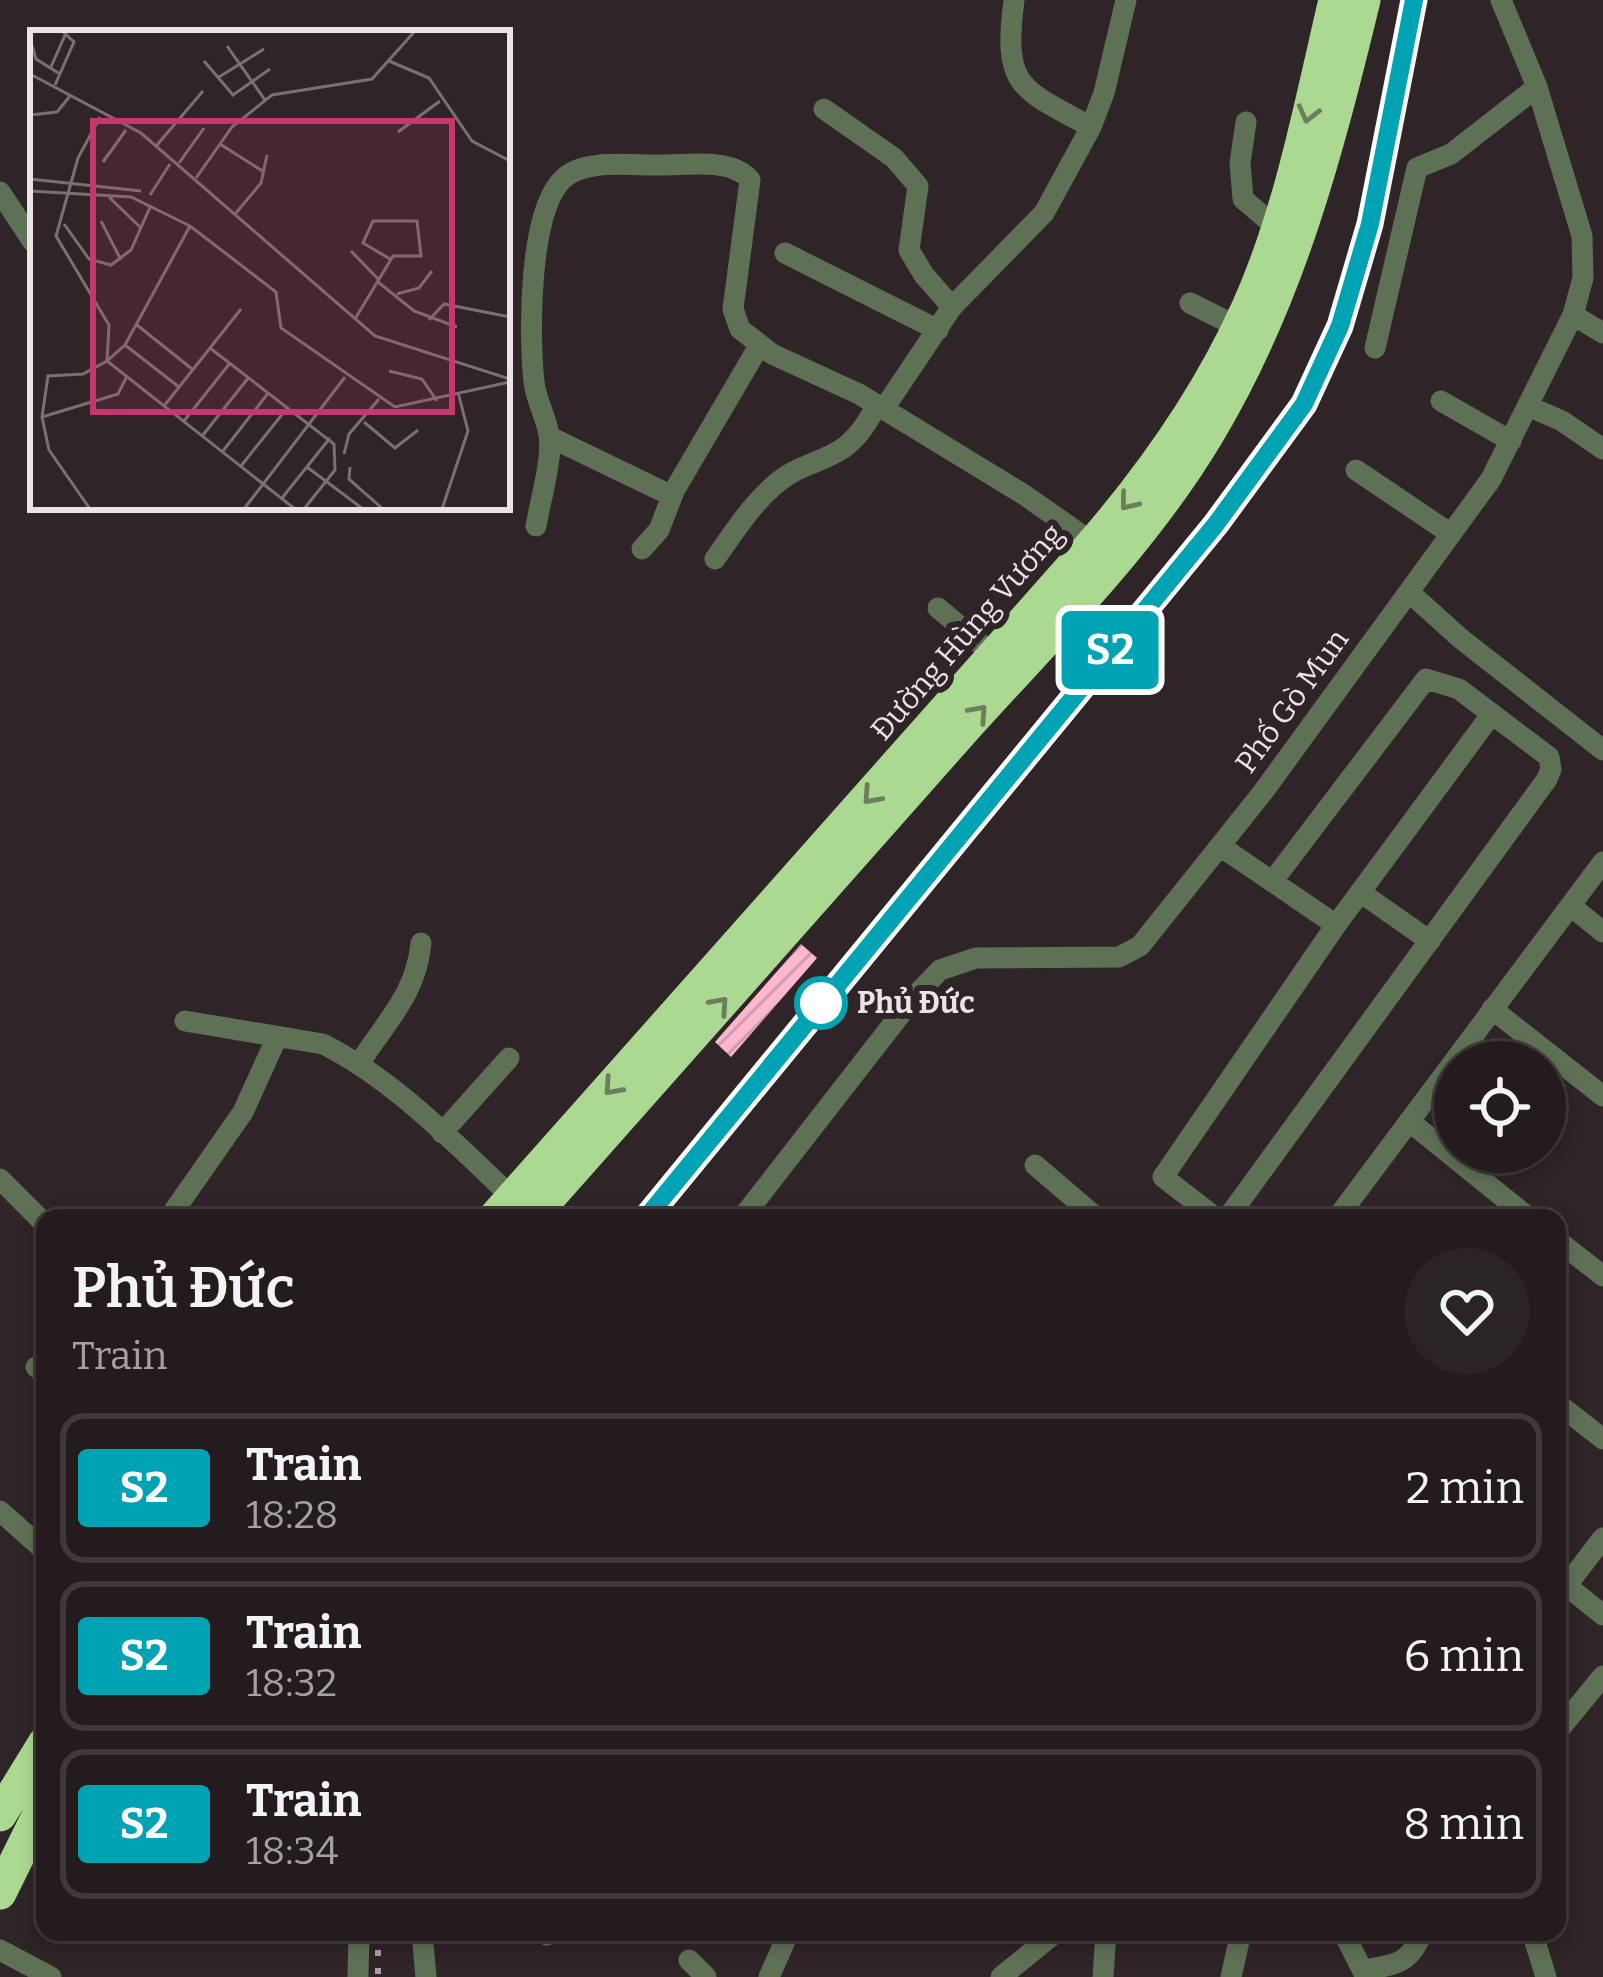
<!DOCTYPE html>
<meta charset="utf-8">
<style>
:root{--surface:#231b1e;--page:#2b2427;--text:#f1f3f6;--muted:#a3a1a4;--line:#40393c}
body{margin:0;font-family:Bitter,serif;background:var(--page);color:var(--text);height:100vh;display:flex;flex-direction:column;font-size:45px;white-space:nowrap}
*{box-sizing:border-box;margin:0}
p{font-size:39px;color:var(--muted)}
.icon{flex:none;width:66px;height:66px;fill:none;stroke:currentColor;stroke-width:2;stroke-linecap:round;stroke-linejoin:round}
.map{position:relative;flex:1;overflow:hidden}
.drawer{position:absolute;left:36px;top:1209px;width:1530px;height:732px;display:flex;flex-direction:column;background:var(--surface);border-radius:24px;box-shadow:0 6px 18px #0003,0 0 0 3px var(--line)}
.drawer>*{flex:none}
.badge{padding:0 24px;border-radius:9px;font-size:42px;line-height:78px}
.fabs{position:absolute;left:1434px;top:1041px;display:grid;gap:24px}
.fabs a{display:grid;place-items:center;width:132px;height:132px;border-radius:50%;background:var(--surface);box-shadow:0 6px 18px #0003,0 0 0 3px var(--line);font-size:60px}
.map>.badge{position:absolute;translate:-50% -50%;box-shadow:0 0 0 6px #fff}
.round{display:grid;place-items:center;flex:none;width:126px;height:126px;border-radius:63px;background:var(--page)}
.overview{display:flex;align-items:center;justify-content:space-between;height:204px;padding:0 36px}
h1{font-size:57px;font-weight:600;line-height:90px}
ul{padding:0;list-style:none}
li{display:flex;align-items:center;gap:36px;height:150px;margin:0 24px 18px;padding:0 12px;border:6px solid var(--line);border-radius:24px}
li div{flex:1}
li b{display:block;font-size:45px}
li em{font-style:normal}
li .badge{min-width:132px;font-weight:700;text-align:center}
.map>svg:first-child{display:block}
.building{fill:url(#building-hatch)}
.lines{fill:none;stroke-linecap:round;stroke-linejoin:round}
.minor{stroke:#5f7155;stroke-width:21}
.highway{stroke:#abd992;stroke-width:33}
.rail{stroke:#a9a0a4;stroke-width:6;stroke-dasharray:6 12;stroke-linecap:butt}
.oneway{stroke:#6d7e5d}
.line-casing{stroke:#fff;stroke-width:27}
.line{stroke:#00a3b4;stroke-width:18}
.stop-dot{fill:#fff;stroke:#00a3b4;stroke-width:6}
.labels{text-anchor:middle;stroke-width:12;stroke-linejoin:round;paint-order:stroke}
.street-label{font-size:30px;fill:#ebe3e6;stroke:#2f2428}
.stop-label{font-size:30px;font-weight:bold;fill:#ebe3e6;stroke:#2f2428;text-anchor:start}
.inset-road{fill:none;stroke:#7a7074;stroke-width:3}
.view{fill:#c83670;fill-opacity:0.15;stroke:#c83670;stroke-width:6}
.inset-edge{fill:none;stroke:#ebe3e6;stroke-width:6}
</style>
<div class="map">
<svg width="1603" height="1977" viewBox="0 0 1603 1977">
<defs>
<pattern id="building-hatch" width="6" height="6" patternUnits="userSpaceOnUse" patternTransform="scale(3)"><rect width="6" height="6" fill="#fdb8d0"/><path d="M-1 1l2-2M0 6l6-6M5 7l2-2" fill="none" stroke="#cf9bad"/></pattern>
</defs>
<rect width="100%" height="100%" fill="#2f2428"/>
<!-- building -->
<path class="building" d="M801,944L817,958L731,1057L715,1042Z"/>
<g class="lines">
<!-- minor -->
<path class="minor" d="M1014,0C1003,87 1019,88 1091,127
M824,109L894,158L918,186L909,250L924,275L952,307
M1246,122L1240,163L1243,199L1277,228
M0,192L33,242
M785,253L938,330
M1190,303L1238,327
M1573,315L1603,333
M1375,348L1417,168L1451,154L1537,87
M1441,401L1511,441
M1528,406L1562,421L1603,449
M883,410L952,307L1044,213L1091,127L1104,93L1126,0
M550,437L668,494L674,491L759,346
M1356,470L1451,534
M536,526C540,502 553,458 549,435C547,418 536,401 534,382C529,336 528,210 564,178C586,158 635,166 663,165C688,165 733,158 750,180L733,309L740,329L772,354L859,394L1023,494L1093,543
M642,549L659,530L674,491
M715,559C731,536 748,510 768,491C810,449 843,473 876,406
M1409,592L1460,638L1603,750
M938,608L995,656
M1360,892L1430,941
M1571,906L1603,932
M1336,925L1491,715
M1492,1009L1603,1096
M185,1021L323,1044C396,1081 453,1142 512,1197
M359,1064C386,1021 416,995 421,943
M1409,1121L1529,1218
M442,1133L509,1058
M1035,1165L1097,1218
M0,1179L45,1224
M169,1218L243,1112L277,1037
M742,1218L914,997L940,970L976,958L1119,957L1140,946L1263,792L1491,479L1573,315L1583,278L1582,236L1537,87L1501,0
M1216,1218L1163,1177L1336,925L1220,846
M1222,1218L1229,1216L1547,779L1551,769L1549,757L1459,689L1426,679L1272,882
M1337,1218L1603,862
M1557,1240L1603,1276
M36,1367L45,1373
M1557,1403L1603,1439
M0,1511L45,1551
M1557,1578L1603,1615
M1557,1598L1603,1538
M1557,1732L1603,1676
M422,1932L426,1977
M1343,1932L1366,1977
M1532,1932L1546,1977
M547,1935L552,1932
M0,1950L51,1977
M689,1960L706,1977
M1363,1970C1394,1965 1411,1964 1422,1932
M358,1977L359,1932
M769,1977L789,1932
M1001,1977L1056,1932
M1103,1977L1106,1932
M1231,1977L1241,1932"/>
<!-- highway -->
<path class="highway" d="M494,1218L1093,543C1155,471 1209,394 1248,307C1291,211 1311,102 1335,0
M531,1218C674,1057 816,896 959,735C1045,639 1142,545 1208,434C1289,299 1327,152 1364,0
M0,1815L45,1742
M0,1893L45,1802"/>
<!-- rail -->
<path class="rail" d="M646,1218L1216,524L1304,403L1340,326L1369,224L1414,0
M378,1932V1977"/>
</g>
<!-- one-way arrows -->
<defs><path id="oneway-chevron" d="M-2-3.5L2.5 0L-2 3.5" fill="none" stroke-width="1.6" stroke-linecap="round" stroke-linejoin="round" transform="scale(3)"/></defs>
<g class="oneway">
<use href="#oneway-chevron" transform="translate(1308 114) rotate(104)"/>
<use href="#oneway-chevron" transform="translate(1128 502) rotate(129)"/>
<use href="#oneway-chevron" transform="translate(979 713) rotate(-48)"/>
<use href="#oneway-chevron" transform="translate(871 796) rotate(132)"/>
<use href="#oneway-chevron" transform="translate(720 1005) rotate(-48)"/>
<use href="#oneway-chevron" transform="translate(612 1087) rotate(132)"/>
</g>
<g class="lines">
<defs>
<path id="line" d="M646,1218L1216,524L1304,404L1340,326L1370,224L1414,0"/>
</defs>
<!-- line casing -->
<use href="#line" class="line-casing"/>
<!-- line -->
<use href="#line" class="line"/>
</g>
<!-- markers -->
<circle class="stop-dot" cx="821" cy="1003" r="24"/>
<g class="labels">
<!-- street labels -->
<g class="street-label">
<text transform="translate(967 632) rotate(-49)" y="10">Đường Hùng Vương</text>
<text transform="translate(1292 701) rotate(-54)" y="10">Phố Gò Mun</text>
</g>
<!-- stop labels -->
<g class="stop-label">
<text x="857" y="1013">Phủ Đức</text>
</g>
</g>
<!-- overview -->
<g transform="translate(30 30)">
<rect width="480" height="480" fill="#2f2428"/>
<path class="inset-road" d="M0,9L6,29L30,44M197,16L235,70M174,31L203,65L240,39M359,31L399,48L442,111L480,131M20,39L36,3M0,44L111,103L345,306L480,349M189,47L234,19M25,55L44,12L32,1M0,85L27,82L40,66M368,102L410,71M190,114L234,142M127,115L173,61M73,132L96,100M149,133L174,98M166,148L202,97L242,65L342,49L385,1M0,149L111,161M0,161L101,167L160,196L246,262L251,298L365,377L480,352M120,165L140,134M79,167L112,199M206,183L231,153L237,125M71,191L91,230M34,194L59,229L81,235L101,220L121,175M160,196L95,315L77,331L265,479M321,221L349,250M348,252L384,281L427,297M367,264L389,258L402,241M325,289L363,226H391L387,191H343L333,213L360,229M399,290L414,274L480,287M107,295L162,339M95,315L149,357M180,318L304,414L305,440L274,479M359,341L392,349L407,371M134,376L211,279M12,387L88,364L97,346M154,391L200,333M334,392L365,418L388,400M173,405L219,347M193,421L239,362M314,424L319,404L349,369M211,436L258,377M277,437L333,479M320,437L319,449L353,479M252,468L300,408M60,479L19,420L12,387L18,346L53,344L77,331L79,295L26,206L48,128L70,87M214,479L315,347M412,479L438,401L428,362"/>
<path class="view" d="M63,91H422V382H63Z"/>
<rect width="480" height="480" class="inset-edge"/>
</g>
</svg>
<div class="fabs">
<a><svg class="icon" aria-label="locate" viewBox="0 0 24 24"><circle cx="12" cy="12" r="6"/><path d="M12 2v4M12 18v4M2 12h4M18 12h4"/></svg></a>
</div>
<b class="badge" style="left:1110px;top:650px;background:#00a3b4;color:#fff">S2</b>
<section class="drawer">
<div class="overview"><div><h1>Phủ Đức</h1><p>Train</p></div><a class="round"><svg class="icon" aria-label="heart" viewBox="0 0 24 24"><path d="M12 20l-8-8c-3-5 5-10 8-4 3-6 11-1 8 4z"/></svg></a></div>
<ul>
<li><span class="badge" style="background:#00a3b4;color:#fff">S2</span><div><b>Train</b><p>18:28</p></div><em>2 min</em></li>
<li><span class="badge" style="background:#00a3b4;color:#fff">S2</span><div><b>Train</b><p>18:32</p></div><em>6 min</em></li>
<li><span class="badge" style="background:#00a3b4;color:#fff">S2</span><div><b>Train</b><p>18:34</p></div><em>8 min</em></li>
</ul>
</section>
</div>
